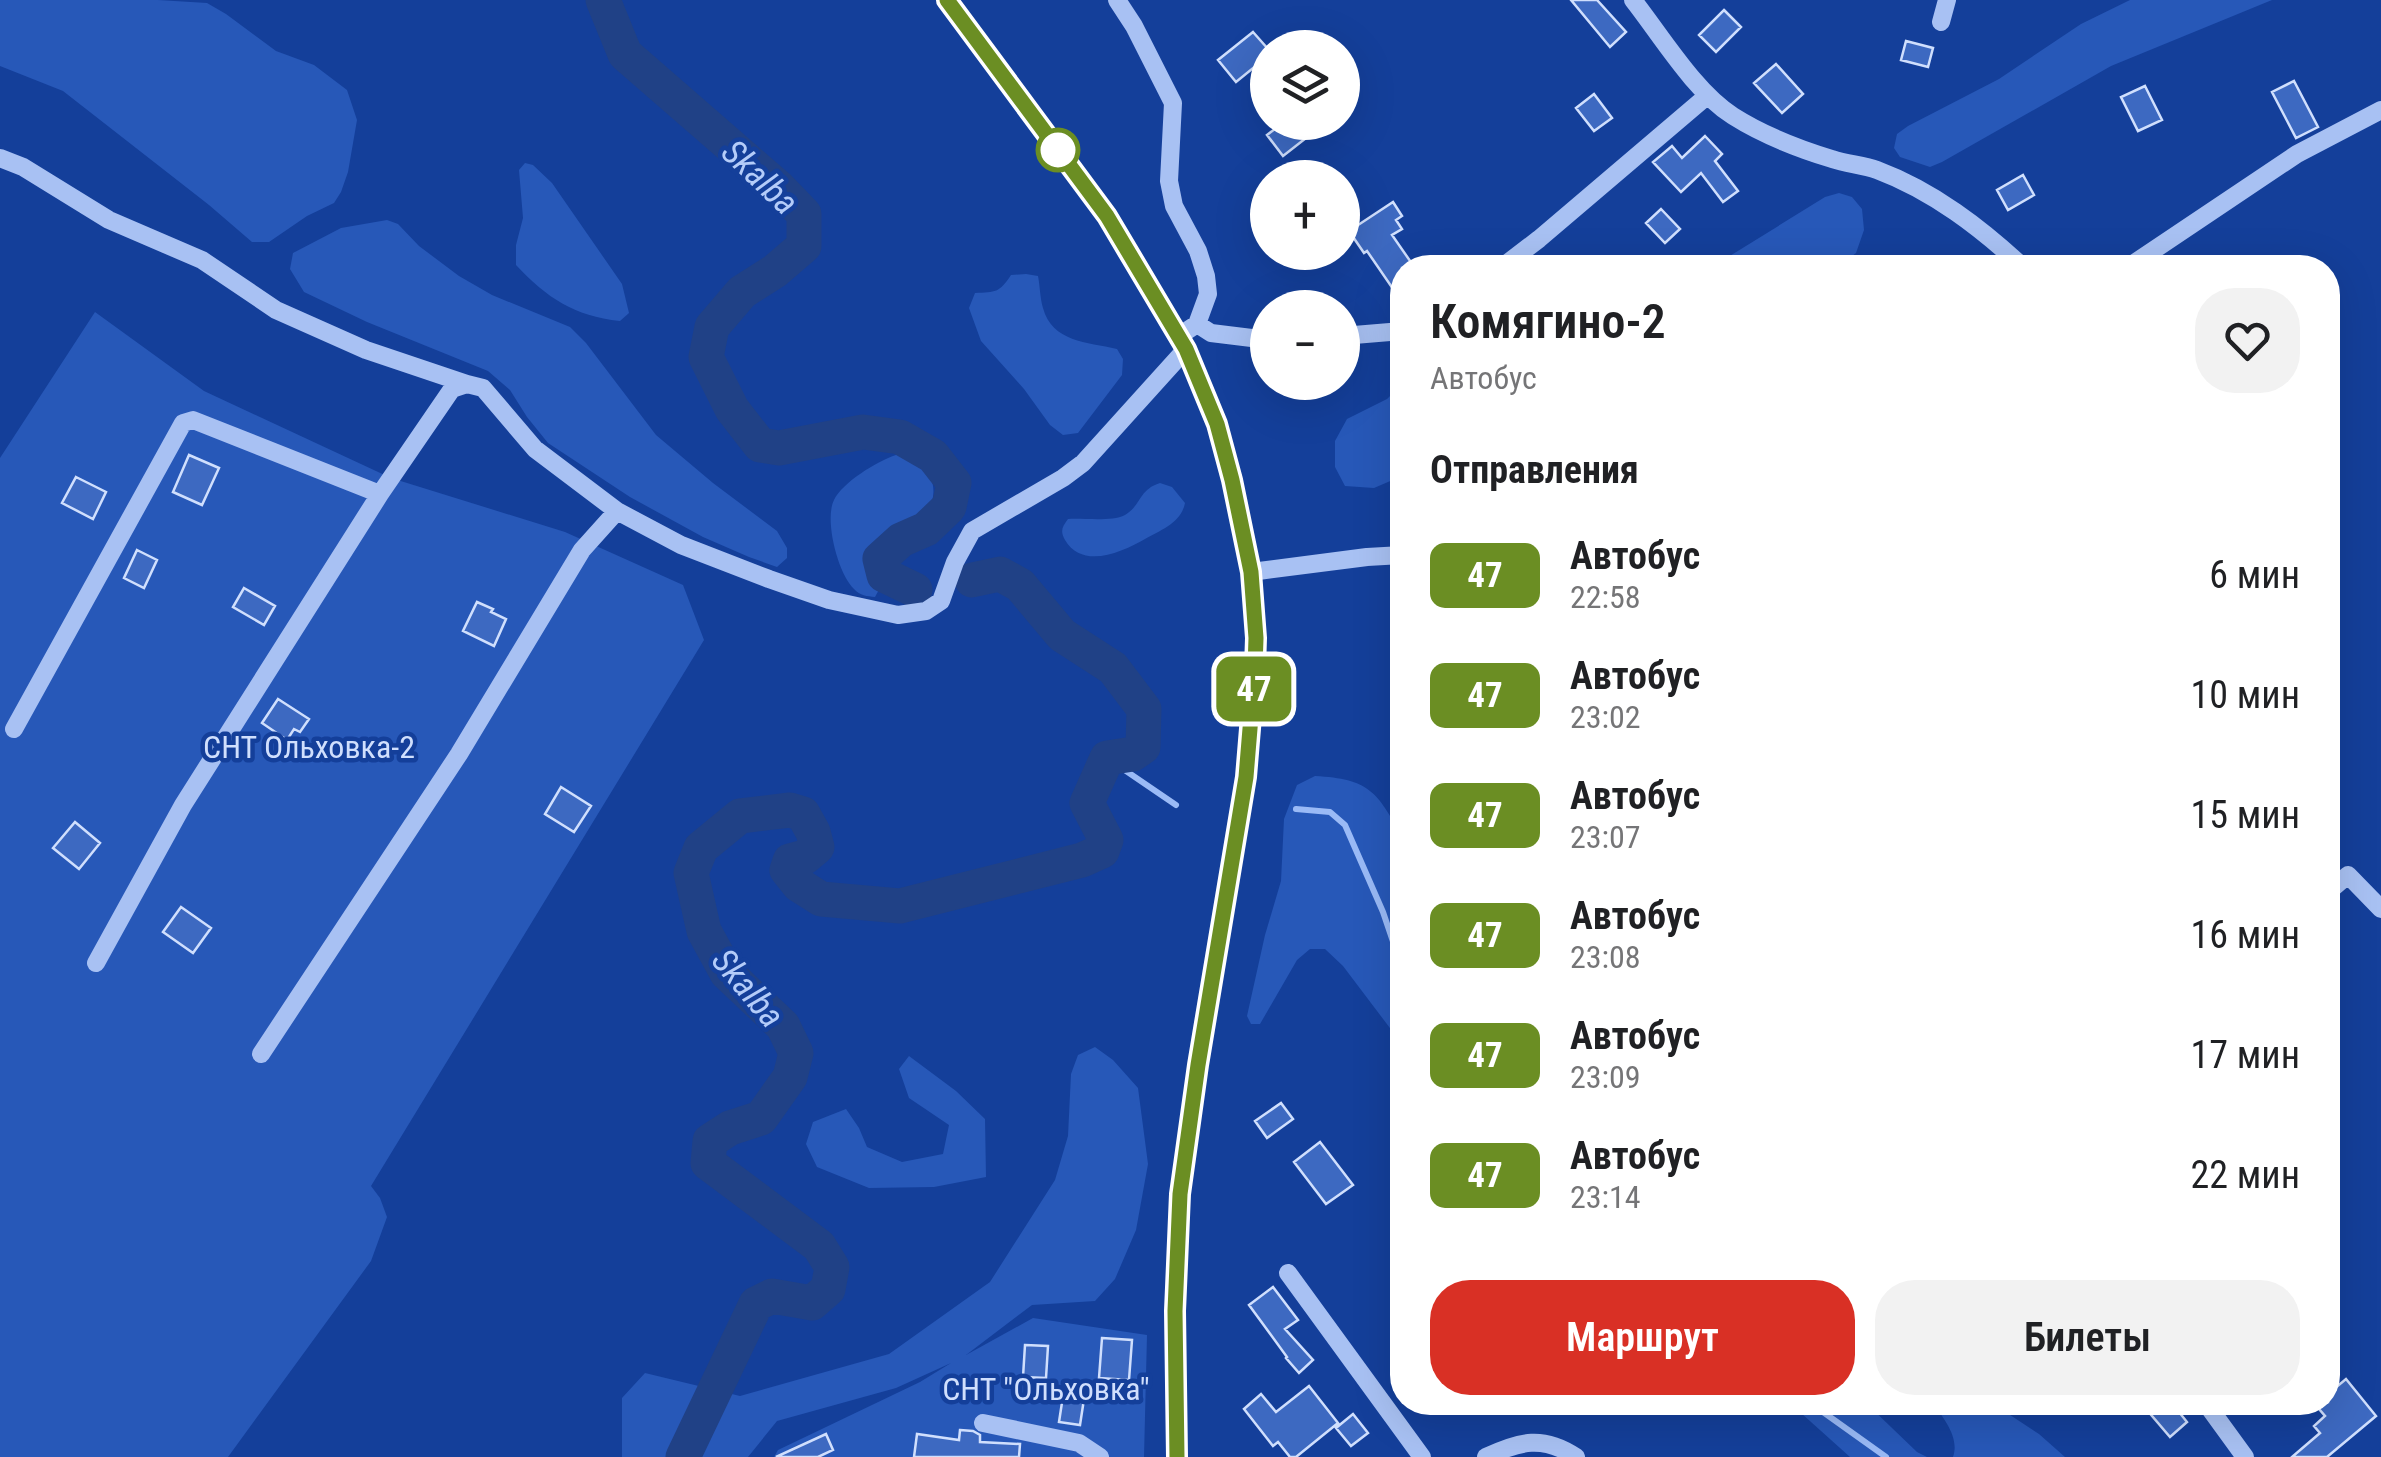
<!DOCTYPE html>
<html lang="ru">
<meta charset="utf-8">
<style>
:root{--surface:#fff;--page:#f2f2f2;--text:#202124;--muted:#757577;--accent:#d93025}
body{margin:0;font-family:"Roboto Condensed",sans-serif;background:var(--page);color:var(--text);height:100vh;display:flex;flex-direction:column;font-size:38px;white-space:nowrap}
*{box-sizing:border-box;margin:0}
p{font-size:32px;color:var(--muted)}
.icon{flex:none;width:55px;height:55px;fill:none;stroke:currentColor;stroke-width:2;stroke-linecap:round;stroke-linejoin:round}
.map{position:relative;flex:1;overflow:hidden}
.panel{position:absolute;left:1390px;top:255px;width:950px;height:1160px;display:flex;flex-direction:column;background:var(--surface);border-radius:40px;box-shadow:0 10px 40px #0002}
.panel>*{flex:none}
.badge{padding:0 20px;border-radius:15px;font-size:35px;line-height:65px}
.controls{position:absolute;left:1250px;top:30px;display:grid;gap:20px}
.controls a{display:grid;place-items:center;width:110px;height:110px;border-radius:50%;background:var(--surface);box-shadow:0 10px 40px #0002;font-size:50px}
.map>.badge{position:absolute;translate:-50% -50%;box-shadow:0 0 0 5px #fff}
h2{padding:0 40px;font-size:38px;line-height:90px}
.round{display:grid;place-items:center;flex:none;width:105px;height:105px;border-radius:40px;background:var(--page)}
.summary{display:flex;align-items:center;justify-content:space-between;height:170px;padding:0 40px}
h1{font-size:48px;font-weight:600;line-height:75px}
.primary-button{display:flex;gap:20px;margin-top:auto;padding:20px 40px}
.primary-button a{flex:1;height:115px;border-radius:40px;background:var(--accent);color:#fff;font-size:40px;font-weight:600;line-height:115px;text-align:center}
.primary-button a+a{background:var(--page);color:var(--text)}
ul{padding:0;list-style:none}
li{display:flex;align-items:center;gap:30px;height:120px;padding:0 40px}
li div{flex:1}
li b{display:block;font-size:38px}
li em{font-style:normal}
li .badge{min-width:110px;font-weight:700;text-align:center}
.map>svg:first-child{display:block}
.green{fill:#2758b8}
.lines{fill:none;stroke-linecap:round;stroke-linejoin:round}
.stream{stroke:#9abaf6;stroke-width:6}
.river{stroke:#204186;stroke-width:35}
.building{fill:#3d69c1;stroke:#d0dffd;stroke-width:2.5}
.minor{stroke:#a8c1f3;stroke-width:18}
.line-casing{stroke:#fff;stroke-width:22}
.line{stroke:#6b8e23;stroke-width:15}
.stop-dot{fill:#fff;stroke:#6b8e23;stroke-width:5}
.labels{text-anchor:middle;stroke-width:9;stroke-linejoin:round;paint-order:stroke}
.park-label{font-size:32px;fill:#d0dffd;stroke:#143f9a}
.water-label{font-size:35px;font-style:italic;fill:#b4ccf9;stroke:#143f9a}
</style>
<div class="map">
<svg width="2381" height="1457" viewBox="0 0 2381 1457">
<rect width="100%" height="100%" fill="#143f9a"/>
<!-- green -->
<path class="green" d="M0,0H158L207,3L226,14L276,51L314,65L347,90L357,120L348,172L341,192L334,203L307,216L269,242H252L209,205L63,91L0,66Z
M2130,0H2272L2111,66L1942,162L1930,167L1900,157L1894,148L1897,134L1908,126L1999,79L2081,24Z
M525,163L533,165L552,183L622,284L629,313L620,321C574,316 547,298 516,265V245L523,218L519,170Z
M1839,193L1852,197L1862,209L1864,230L1856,253L1838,267H1712L1825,197Z
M387,220L398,224L419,246L459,276L492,295L570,327L586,343L656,435L713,483L777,531L787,548V558L777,567L749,557L703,537L630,497L548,443L527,417L510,390L488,371L367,322L304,292L290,269L293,253L341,228Z
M1026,274L1038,276C1040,286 1040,298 1043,308C1052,342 1087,342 1117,349L1123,359L1122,375L1078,433L1063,435L1050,425L1024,389L981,341L969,308L975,293C996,292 999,293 1011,275Z
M95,312L204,391L391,478L565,532L683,585L704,640L371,1186L380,1198L387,1217L371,1261L228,1457H0V458Z
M1402,384V476L1374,488L1345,486L1335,467V441L1347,419L1387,399Z
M896,455C905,455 911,456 918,461C928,466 932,476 933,486C939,526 879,525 870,558C868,568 876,577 881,586L875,597C867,596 860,596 854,589C838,574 824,520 834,500C842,483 877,461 896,455Z
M1160,483L1172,487L1185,503C1181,523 1161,530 1145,539C1122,552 1083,570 1065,540C1060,531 1062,527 1068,519C1085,518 1111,522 1125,515C1142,505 1138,490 1160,483Z
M1315,776C1369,779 1377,791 1402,837V1044L1343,966L1325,949H1310L1297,960L1260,1024H1251L1247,1016L1265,935L1281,881L1284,819L1297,785Z
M1095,1047L1113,1060L1138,1088L1148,1164L1136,1230L1115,1279L1095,1301L1032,1305L966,1355L1033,1318L1147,1335L1144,1457H774L778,1450L920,1382L951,1363L896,1388L777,1421L748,1457H622V1398L645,1373L740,1396L889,1354L990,1282L1055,1180L1068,1136L1071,1074L1078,1055Z
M909,1056L956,1091L985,1119L986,1177L934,1187L869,1188L817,1167L806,1144L813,1122L846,1109L859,1128L867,1147L902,1162L943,1154L949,1125L909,1098L899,1069Z
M1777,1403H1866L1917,1452L1927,1457H1850L1801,1413Z
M1933,1403H1994L1998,1407L2039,1434L2065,1457H1953C1960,1437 1943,1418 1933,1403Z"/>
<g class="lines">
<!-- stream -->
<path class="stream" d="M1107,758L1176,805
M1296,809L1330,812L1345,825L1383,912L1402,968
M1809,1402L1886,1457"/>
<!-- river -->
<path class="river" d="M603,0L625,54L778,187L804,214V246L775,271L742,292L712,327L706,357L732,409L760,445L779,448L863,432L900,437L933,456L954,483L949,507L926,529L901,540L880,559L884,575L915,590
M683,1457L756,1304L772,1296L812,1303L828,1289L832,1267L819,1246L708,1163L710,1141L730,1128L761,1118L790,1077L796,1053L783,1026L727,973L704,931L691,873L701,848L740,816L790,810L803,814L813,832L817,847L805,857L790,861L787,870L799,885L821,899L900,906L1082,860L1102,851L1106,840L1087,803L1107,758L1133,754L1143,747L1144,709L1113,668L1062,635L1020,585L1000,574L972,580"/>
</g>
<!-- building -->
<path class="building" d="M1571,0H1597L1626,32L1610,47Z
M1724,10L1741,27L1716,52L1699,35Z
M1253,32L1268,49V56L1236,82L1218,60Z
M1906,41L1933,48L1928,67L1901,60Z
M1776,64L1803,94L1782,113L1754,83Z
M2294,81L2318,127L2296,138L2272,92Z
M2145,86L2162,120L2138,131L2121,97Z
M1594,94L1612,118L1594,131L1576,108Z
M1284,122H1308L1315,131L1283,156L1267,135Z
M1705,136L1722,154L1715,161L1738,191L1723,202L1701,173L1681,192L1653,162L1672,146L1682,158Z
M2023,175L2034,195L2008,210L1997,190Z
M1393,202L1402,216L1396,220L1402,229L1392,235L1415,268H1402V302L1367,251L1364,253L1349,231Z
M1661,209L1680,229L1665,243L1646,223Z
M189,455L219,468L202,505L173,492Z
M76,477L106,492L93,519L62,503Z
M137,550L157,560L144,588L124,578Z
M244,588L275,606L264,625L233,607Z
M477,602L493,609L491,612L506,619L494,646L463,631Z
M278,699L309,719L300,732L294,729L287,740L262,723Z
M561,787L591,806L574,832L545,814Z
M75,822L100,843L79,869L53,848Z
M181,907L211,928L193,953L163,932Z
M1281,1103L1293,1119L1267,1138L1255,1121Z
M1320,1142L1353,1185L1326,1204L1294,1162Z
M1273,1287L1298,1320L1285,1329L1313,1360L1299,1373L1286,1358L1287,1357L1249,1305Z
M1102,1338L1132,1340L1129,1380L1099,1378Z
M1025,1345L1048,1346L1046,1378L1023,1377Z
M2346,1379L2376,1416L2327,1457H2292L2320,1433L2314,1426L2325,1416L2313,1402H2328V1394Z
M1309,1386L1338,1423L1296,1457H1290L1278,1442L1273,1446L1244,1409L1261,1394L1276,1412Z
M1063,1396L1084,1399L1080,1425L1059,1422Z
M2155,1402H2171L2187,1422L2170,1437L2147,1410Z
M1353,1414L1368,1433L1351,1446L1336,1428Z
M960,1430L973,1431L980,1435V1442L1020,1444L1019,1457H914L917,1434L959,1440Z
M826,1434L833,1450L818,1457H776Z"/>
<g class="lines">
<!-- minor -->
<path class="minor" d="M947,0L1107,216L1186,349L1217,425L1232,480L1251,572L1256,638L1254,698L1246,777L1197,1065L1180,1193L1175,1311L1177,1457
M1117,0L1134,26L1173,103L1169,181L1174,206L1198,251L1206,276L1208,294L1197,324L1179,336
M1633,0C1662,37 1695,92 1733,116C1763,135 1799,149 1832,159C1847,164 1863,165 1877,170C1933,191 1981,228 2024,268
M1941,22L1947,0
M0,158L23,167L109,220L202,260L276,310L366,350L467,384
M1501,268L1539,239L1707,96
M2127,268L2297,154L2381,110
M1197,324L1211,333L1268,340
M1342,336L1402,331
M1251,572L1367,557L1402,555
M14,729L183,423L193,420L380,494
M2328,892L2348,875L2381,909
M96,963L183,805L380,494L452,389L467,384L483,388L535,449L617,511L681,545L769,579L829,600L898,615L926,611L941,601L955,562L972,531L1063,478L1083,463L1186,349
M261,1054L459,754L582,550L617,511
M1288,1273L1422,1457
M2205,1402L2245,1457
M983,1423L1079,1443L1100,1457
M1486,1457C1520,1441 1543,1435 1576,1457"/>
</g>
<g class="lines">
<defs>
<path id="line" d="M947,0L1107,216L1186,349L1217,424L1232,480L1251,572L1256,638L1255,668L1246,777L1198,1065L1180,1194L1175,1311L1177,1457"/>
</defs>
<!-- line casing -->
<use href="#line" class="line-casing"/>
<!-- line -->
<use href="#line" class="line"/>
</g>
<!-- markers -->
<circle class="stop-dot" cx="1058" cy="150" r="20"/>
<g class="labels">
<!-- park labels -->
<g class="park-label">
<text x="309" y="758">СНТ Ольховка-2</text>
<text x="1046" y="1400">СНТ "Ольховка"</text>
</g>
<!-- water labels -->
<g class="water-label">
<text transform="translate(760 177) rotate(44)" y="12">Skalba</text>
<text transform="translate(748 988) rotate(50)" y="12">Skalba</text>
</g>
</g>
</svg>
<div class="controls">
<a><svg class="icon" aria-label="layers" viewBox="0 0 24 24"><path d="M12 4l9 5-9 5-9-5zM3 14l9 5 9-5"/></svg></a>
<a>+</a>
<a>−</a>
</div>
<b class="badge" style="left:1254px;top:689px;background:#6b8e23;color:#fff">47</b>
<section class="panel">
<div class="summary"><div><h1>Комягино-2</h1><p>Автобус</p></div><a class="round"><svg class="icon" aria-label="heart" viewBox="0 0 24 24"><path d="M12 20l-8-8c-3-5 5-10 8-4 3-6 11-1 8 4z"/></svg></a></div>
<h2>Отправления</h2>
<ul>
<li><span class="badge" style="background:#6b8e23;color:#fff">47</span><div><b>Автобус</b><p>22:58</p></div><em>6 мин</em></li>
<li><span class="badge" style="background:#6b8e23;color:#fff">47</span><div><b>Автобус</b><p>23:02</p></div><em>10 мин</em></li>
<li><span class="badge" style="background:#6b8e23;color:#fff">47</span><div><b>Автобус</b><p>23:07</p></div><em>15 мин</em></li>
<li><span class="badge" style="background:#6b8e23;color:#fff">47</span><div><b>Автобус</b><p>23:08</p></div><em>16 мин</em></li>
<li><span class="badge" style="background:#6b8e23;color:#fff">47</span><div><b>Автобус</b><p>23:09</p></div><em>17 мин</em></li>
<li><span class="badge" style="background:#6b8e23;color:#fff">47</span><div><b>Автобус</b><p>23:14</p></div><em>22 мин</em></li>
</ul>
<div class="primary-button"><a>Маршрут</a><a>Билеты</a></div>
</section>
</div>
